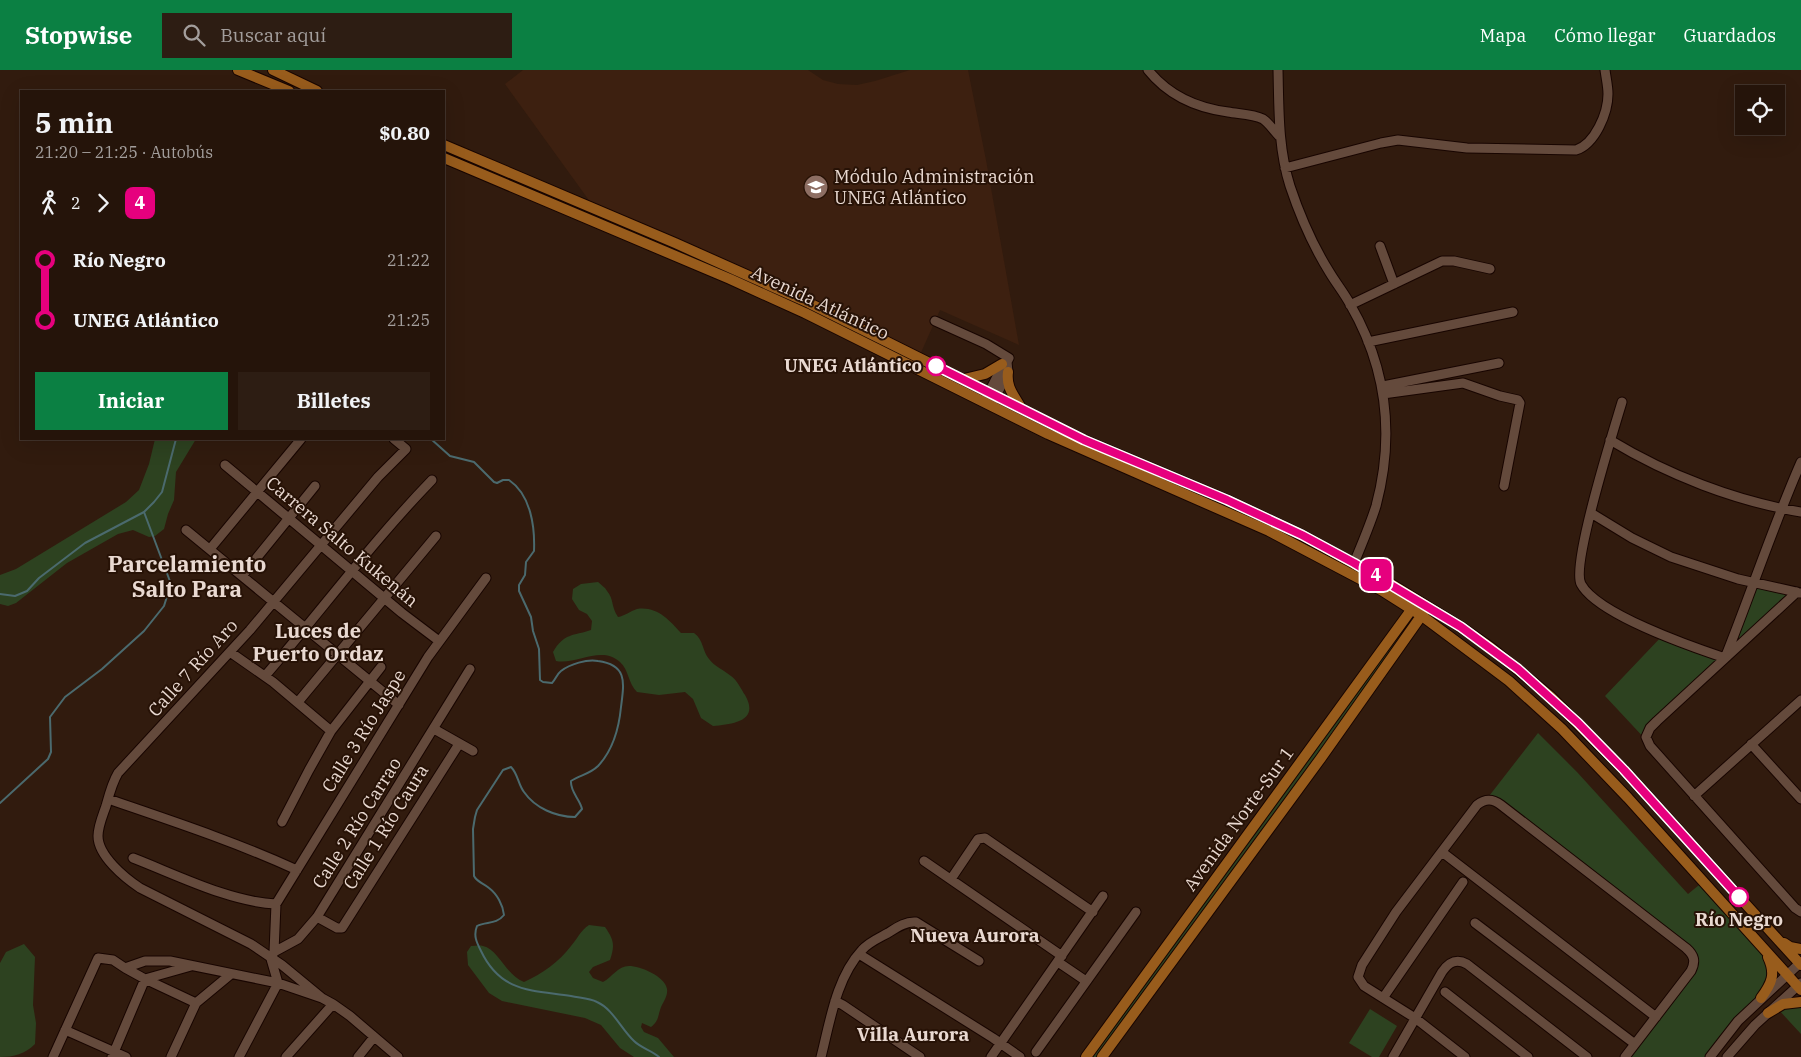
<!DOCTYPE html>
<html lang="es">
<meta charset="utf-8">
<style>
:root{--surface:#25140a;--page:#2d1d13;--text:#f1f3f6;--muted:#a39e9c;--line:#42332b;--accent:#0b8043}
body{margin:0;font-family:"IBM Plex Serif",serif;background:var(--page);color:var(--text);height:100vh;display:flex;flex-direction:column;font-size:19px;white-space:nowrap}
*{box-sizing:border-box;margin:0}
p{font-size:16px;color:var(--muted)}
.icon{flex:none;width:28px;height:28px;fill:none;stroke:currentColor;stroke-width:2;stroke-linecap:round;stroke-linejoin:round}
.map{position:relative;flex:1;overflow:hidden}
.drawer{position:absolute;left:20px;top:20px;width:425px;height:350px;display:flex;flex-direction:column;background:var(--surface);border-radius:0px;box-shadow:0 5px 20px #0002,0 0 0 1px var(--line)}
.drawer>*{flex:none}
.badge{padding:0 10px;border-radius:8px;font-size:18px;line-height:32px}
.controls{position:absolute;left:1735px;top:15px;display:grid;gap:10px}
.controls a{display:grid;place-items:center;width:50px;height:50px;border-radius:0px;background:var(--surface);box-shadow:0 5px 20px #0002,0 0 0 1px var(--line);font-size:25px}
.map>.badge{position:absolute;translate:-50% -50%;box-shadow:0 0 0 2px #fff}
.legs{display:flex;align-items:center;gap:8px;height:55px;padding:0 15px;font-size:16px}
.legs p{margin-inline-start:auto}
.overview{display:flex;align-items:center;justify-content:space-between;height:85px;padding:0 15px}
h1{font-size:28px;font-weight:700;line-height:38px}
.cta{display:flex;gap:10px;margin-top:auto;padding:10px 15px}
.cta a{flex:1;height:58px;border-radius:0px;background:var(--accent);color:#fff;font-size:20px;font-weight:700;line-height:58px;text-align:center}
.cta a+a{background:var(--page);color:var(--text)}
ul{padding:0 15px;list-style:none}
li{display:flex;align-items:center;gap:18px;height:60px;font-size:19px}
li i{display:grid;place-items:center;width:8px;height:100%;margin:0 6px;background:currentColor}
li i::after{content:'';width:12px;height:12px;margin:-6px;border:4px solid;border-radius:50%;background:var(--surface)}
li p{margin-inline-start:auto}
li:first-child i{background:linear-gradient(#0000 50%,currentColor 0)}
li:last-child i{background:linear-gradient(currentColor 50%,#0000 0)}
header{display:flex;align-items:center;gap:30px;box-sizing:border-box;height:70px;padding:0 25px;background:var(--accent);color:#fff}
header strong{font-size:24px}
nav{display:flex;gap:28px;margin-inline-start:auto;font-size:18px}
.search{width:350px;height:45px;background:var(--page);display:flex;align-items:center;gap:12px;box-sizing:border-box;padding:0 18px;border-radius:0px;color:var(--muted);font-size:19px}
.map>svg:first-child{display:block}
.built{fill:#3d2010}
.green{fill:#2d4220}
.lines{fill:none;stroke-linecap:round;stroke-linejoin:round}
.stream{stroke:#4b6a6e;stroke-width:2}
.minor-casing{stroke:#180500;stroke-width:11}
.major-casing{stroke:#180500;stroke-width:12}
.minor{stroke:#644a3c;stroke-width:9}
.major{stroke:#985c1c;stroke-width:10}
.line-1-casing{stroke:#fff;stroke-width:11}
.line-1{stroke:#e6007e;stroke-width:8}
.stop-1-dot{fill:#fff;stroke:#e6007e;stroke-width:2.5}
.labels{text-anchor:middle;stroke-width:4;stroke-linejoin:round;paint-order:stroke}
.poi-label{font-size:18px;fill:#e9d9d1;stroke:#271206;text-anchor:start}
.street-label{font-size:18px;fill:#e9d9d1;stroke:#271206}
.stop-label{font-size:18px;font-weight:bold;fill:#e9d9d1;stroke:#271206;text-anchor:end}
.neighbourhood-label{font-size:19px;font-weight:bold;fill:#e9d9d1;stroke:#271206}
.quarter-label{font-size:20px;font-weight:bold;fill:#e9d9d1;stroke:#271206}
.district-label{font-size:22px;font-weight:bold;fill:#e9d9d1;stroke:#271206}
</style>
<header>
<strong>Stopwise</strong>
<div class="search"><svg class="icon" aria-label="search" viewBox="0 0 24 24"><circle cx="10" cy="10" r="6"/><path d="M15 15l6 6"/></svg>Buscar aquí</div>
<nav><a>Mapa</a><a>Cómo llegar</a><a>Guardados</a></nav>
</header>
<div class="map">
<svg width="1801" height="987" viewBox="0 0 1801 987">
<rect width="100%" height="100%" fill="#311b0e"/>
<!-- built -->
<path class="built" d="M523,0H808L823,10L838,14L857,15L875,11L910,0H968L986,90L1019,275L940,240L919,287L596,140L505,14Z"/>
<!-- green -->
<path class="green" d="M155,369H196L176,402L174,430L168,444L164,459L155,466L149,467L133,460L118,464L67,493L16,533L8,536L0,534V505L16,499L126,432L139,420L149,394Z
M598,512C601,515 605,517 607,521C614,529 611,537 618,547C625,546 630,541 637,539C657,536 669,550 681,563H694C704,570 702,581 709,589C715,597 724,600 731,606C737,610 741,619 745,625C760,651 733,654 713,656L701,648L693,629L685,622L659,625L637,622C628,613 629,600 620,592C601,575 577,595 556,591L553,582C564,563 573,566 591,560L592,551L587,544L579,540L572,529L573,519L581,514Z
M1755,512L1797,522L1657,651L1647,663V671L1605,626L1663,565L1725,588Z
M1411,539L1422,546L1102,987H1087Z
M1538,663L1577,702L1688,824L1704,811L1762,877L1772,909L1710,987H1625L1685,909L1693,887L1501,735L1486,730Z
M589,855L605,857C614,870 615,875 610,890L593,897L589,902L593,908L603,912C612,907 618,896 629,896C640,896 665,906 667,919C668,925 664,931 661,937C658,945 659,951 651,957L642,953L641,957L644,962L658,968L674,987H634L620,978L601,955L585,948L502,931L489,923L468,895L467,882L471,876C475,876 479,875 483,876C498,879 505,904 524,912C542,904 559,892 571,876C578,868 580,861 589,855Z
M24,874L35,887L33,935L36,953L35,974C25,984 14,987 0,987V893L6,882Z
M1801,932V964L1777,938Z
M1370,939L1397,956L1379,987H1372L1349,973Z"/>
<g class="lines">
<!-- stream -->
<path class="stream" d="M431,369L450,386L474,392L494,412L497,413L503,410H509C531,425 535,457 534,481L526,492L525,505L519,515V521L531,547L533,561L539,579L540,610L543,612L552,613C556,609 557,604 561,601C570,594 587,589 598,591C628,595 624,613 621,637C619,658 613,680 598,696C590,704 580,705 571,711C570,722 580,729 582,739L575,747C556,747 535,738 524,722C518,714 518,704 511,697L503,700L477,740L475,747L473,759L474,806C477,812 483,813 489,818C497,824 503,835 504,845C496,855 486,851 477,856C473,866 477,873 481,881C501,923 532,920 571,926C580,928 589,928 597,932C613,939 621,959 634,971C641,978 651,980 659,987
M0,524L15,526L27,521L39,508L85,473L144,442L154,432L162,422L176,369
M0,733L48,689L51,682L50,647L65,627L102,599L144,561L164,536L171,514L144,442"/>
<defs>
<path id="minor" d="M1148,0C1168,25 1197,38 1228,42C1239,44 1253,44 1263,49C1269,53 1274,61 1279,66
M1278,0C1279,39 1278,78 1290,116C1300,146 1313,176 1330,203C1336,213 1344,223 1350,234C1387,298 1395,365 1376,436C1370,455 1362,474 1354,493
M1285,98L1381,73L1398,70L1467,78L1576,80C1595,74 1608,43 1608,24C1608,16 1606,8 1605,0
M1380,176L1394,214
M1350,235L1442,191H1454L1490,199
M935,251L986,274L1009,288L1007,292L1008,302L993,332
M1368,272L1513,242
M1383,316L1499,293
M1383,324L1463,313L1500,326L1518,330L1520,333L1504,416
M986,328L1004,293
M1622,332C1614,359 1571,495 1581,514C1597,544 1692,577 1725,588C1751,523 1773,456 1801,392
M1610,370C1668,405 1735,431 1801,442
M225,395L402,543L439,571
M1591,443L1632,468L1671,487L1738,509L1801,523
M186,460L399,635
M210,479L301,369
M242,506L315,416
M1797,522L1657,651L1650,658L1646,667L1650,676L1795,838L1801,842
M230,582L273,612L331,661
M265,606C321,541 372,472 432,410
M298,632L436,466
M434,659L473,681
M1751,674L1801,729
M1694,726L1801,630
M108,729C172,751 236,772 297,800
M282,752L309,700L331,661L381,597
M1442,782L1656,947
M133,788C177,805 230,832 276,834L274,882
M924,791L1062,886
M951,809L978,769L985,768L1093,842
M276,834L428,587L486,508
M317,847L337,858H342L459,674
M1475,853L1635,974
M859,884L993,968L1020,987
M1058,892L1086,911
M125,898L145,909L196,933
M278,913L271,889L274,882L298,869L317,847L470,599
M1445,922L1528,987
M322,928L282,895L251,874L140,818C125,808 98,786 98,766C98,756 103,745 106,736C109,725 112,713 118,703L250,560L378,407L406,379L394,369
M1383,928L1463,812
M835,931L843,935L920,987
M65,960L126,987
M1036,982L1136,842
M53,987L98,888L113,890L125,898L145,891H170L278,913L322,928L333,934L350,946L398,987
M112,987L145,909L191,896
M171,987L196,933L231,904
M239,987L278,913
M286,987L333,934
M358,987L374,967
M821,987C830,952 836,908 862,880C869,872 879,868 888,863C896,858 906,851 916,852L979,891
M991,987L1103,826
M1393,987L1442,902C1449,892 1456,888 1467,894L1587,987
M1465,987L1415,948L1364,916L1358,907L1362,895L1396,842L1477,735C1486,728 1493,729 1501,735L1686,878C1694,885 1696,891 1691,901L1625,987
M1710,987L1738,951L1801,892
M1727,987L1755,955L1801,913"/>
<path id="major" d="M238,0L289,21
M273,0L317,21
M444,75L675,173L809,233L1084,370L1227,430L1302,465L1391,514L1461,557L1490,577L1550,626L1624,700L1801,895
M444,88L730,209L805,243L1048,364L1269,461L1381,520L1422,546L1485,593L1509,611L1562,659L1628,728L1801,920
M1008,302C1006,318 1014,325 1021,338
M964,309L985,304L1002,294
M1784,873L1790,877L1801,879
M1761,928C1772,913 1776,904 1768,887
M1768,943L1783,934L1801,932
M1086,987L1414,536
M1102,987L1321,688L1424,542"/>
</defs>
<!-- minor casing -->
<use href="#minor" class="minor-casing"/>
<!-- major casing -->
<use href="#major" class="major-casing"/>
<!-- minor -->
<use href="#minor" class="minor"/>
<!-- major -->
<use href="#major" class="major"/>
</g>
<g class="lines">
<defs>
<path id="line-1" d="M936,296L1084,370L1227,430L1302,465L1354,493L1461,557L1518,599L1578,653L1624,700L1739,827"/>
</defs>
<!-- line-1 casing -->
<use href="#line-1" class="line-1-casing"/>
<!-- line-1 -->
<use href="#line-1" class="line-1"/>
</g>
<!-- icons -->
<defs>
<symbol id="university-disc" viewBox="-11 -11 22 22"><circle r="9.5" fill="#8d6e63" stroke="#271206"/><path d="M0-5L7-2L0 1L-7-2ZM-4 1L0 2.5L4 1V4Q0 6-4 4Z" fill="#fff"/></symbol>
</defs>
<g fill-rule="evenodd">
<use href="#university-disc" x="802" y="103" width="28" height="28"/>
</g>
<!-- markers -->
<g class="stop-1-dot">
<circle cx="936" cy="296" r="9"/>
<circle cx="1739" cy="827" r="9"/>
</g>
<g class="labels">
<!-- poi labels -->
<g class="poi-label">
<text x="834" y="113">Módulo Administración<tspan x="834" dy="21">UNEG Atlántico</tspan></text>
</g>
<!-- street labels -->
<g class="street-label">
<text transform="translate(820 233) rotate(25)" y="6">Avenida Atlántico</text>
<text transform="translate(342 472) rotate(40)" y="6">Carrera Salto Kukenán</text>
<text transform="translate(193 598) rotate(-48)" y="6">Calle 7 Río Aro</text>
<text transform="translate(364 661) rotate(-58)" y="6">Calle 3 Río Jaspe</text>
<text transform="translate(1239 749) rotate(-54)" y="6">Avenida Norte-Sur 1</text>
<text transform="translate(357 753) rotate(-58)" y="6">Calle 2 Río Carrao</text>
<text transform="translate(386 757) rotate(-58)" y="6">Calle 1 Río Caura</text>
</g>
<!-- stop labels -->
<g class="stop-label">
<text x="922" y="302">UNEG Atlántico</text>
<text x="1739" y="856" text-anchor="middle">Río Negro</text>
</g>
<!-- neighbourhood labels -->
<g class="neighbourhood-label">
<text x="975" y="872">Nueva Aurora</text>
<text x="913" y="971">Villa Aurora</text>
</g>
<!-- quarter labels -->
<g class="quarter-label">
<text x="318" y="568">Luces de<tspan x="318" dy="23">Puerto Ordaz</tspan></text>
</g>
<!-- district labels -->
<g class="district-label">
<text x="187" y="502">Parcelamiento<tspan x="187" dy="25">Salto Para</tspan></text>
</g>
</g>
</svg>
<div class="controls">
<a><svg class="icon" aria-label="locate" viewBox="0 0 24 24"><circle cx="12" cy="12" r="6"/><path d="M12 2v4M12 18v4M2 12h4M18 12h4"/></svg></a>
</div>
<b class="badge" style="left:1376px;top:505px;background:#e6007e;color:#fff">4</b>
<section class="drawer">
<div class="overview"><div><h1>5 min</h1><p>21:20 – 21:25 · Autobús</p></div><b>$0.80</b></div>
<div class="legs"><svg class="icon" aria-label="walk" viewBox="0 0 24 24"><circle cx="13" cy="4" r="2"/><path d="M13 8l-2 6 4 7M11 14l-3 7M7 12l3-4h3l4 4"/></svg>2<svg class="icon" aria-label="forward" viewBox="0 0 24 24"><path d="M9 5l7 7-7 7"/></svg><b class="badge" style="background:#e6007e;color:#fff">4</b></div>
<ul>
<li><i style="color:#e6007e"></i><b>Río Negro</b><p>21:22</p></li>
<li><i style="color:#e6007e"></i><b>UNEG Atlántico</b><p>21:25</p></li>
</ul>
<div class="cta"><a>Iniciar</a><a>Billetes</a></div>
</section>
</div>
